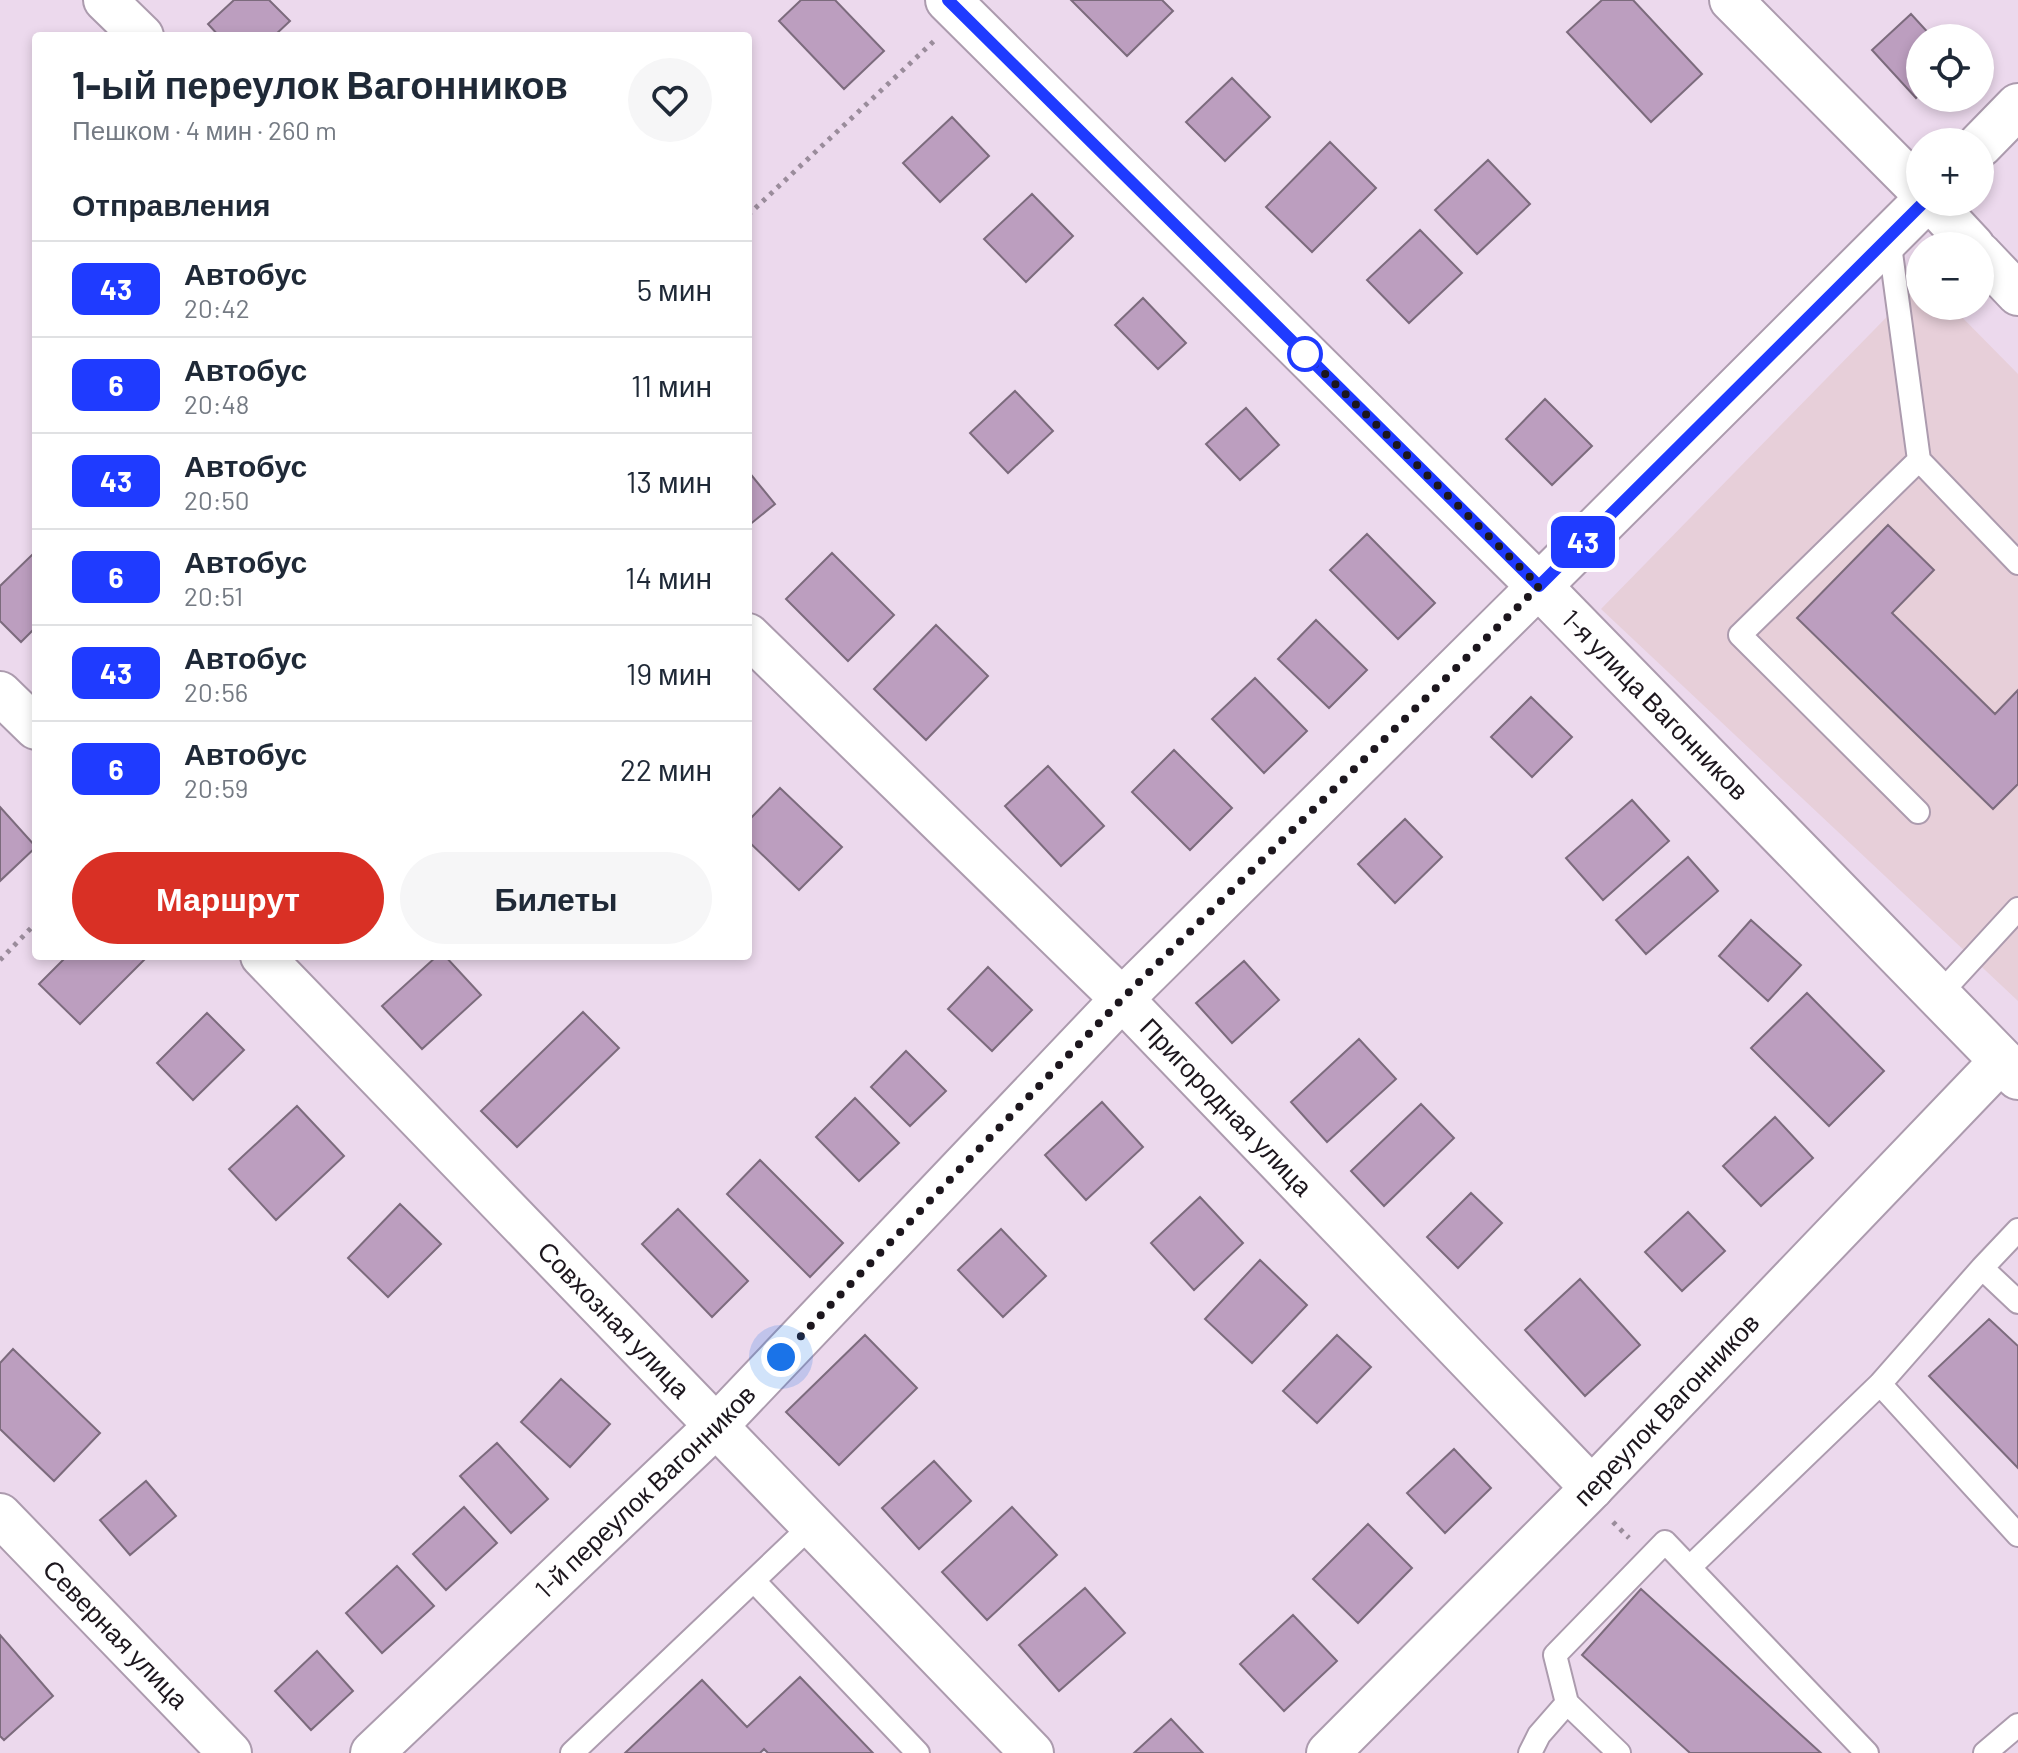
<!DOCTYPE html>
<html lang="ru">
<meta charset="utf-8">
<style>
:root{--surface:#fff;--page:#f6f6f7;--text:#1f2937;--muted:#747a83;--line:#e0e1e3;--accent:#d93025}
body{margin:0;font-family:Barlow,sans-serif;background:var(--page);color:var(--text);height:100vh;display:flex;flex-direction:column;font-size:30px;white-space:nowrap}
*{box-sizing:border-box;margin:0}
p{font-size:26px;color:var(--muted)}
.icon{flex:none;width:44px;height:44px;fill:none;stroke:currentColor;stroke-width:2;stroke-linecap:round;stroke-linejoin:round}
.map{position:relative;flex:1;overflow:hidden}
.details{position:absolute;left:32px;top:32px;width:720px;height:928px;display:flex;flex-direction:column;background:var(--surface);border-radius:8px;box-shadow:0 4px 12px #0003}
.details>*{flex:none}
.badge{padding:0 16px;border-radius:12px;font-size:28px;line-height:52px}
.controls{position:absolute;left:1906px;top:24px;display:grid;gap:16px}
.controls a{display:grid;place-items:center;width:88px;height:88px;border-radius:50%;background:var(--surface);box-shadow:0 4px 12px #0003;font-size:40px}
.you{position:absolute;width:40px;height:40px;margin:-20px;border:6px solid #fff;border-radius:50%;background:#1a73e8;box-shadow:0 0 0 12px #1a73e833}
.map>.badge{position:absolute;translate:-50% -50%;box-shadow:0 0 0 4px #fff}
h2{padding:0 40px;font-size:30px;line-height:72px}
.round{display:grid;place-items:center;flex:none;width:84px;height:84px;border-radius:42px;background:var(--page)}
.headline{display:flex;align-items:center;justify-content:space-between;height:136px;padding:0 40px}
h1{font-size:38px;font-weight:700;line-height:60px}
.button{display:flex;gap:16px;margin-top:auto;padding:16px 40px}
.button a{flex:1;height:92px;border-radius:48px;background:var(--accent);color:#fff;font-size:32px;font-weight:700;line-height:92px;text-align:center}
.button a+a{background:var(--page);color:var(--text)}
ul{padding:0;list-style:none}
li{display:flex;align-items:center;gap:24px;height:96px;padding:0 40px;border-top:2px solid var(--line)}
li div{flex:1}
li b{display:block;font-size:30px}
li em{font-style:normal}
li .badge{min-width:88px;font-weight:700;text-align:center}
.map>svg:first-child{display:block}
.commercial{fill:#e7cfd9}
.building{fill:#bc9ebf;stroke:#7c6b7d;stroke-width:2}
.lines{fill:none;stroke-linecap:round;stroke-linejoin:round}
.service-casing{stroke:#ac9bae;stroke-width:26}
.minor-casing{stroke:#ac9bae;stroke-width:46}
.tertiary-casing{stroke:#ac9bae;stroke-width:48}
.secondary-casing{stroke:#ac9bae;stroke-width:48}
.path{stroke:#9a8c9b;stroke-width:5;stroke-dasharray:4 6;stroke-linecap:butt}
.service{stroke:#fff;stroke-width:22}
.minor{stroke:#fff;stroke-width:42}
.tertiary{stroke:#fff;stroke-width:44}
.secondary{stroke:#fff;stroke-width:44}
.line-casing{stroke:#fff;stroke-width:18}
.line{stroke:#1f3bff;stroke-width:12}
.walk{stroke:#1c161d;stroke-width:8;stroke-dasharray:0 14.4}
.stop-dot{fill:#fff;stroke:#1f3bff;stroke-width:4}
.labels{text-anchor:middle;stroke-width:8;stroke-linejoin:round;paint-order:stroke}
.street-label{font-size:26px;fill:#1c161d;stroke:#fff}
</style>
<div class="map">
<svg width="2018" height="1753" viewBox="0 0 2018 1753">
<rect width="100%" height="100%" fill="#ecd9ed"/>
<!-- commercial -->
<path class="commercial" d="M1920,283V306H1951L2018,374V1001L1601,609Z"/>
<!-- building -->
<path class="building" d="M234,0H269L290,21L274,36H219L208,24Z
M801,0H835L884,51L844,89L779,21Z
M1071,0H1162L1173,11L1127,56Z
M1602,0H1633L1702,74L1651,122L1567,32Z
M1911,14L1933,38H1920V94L1916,98L1872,50Z
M1232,78L1270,117L1225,161L1186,122Z
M952,117L989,156L940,202L903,163Z
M1330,142L1376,188L1312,252L1266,207Z
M1488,160L1530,204L1477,254L1435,210Z
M1032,194L1073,236L1026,282L984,239Z
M1420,230L1462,273L1409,323L1367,280Z
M1143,298L1186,343L1158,369L1115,325Z
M1015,391L1053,431L1008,473L970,433Z
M1545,399L1592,446L1552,485L1506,439Z
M1246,408L1279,445L1240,480L1206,444Z
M748,471L775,504L748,526Z
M1888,525L1934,570L1892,613L1995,714L2018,690V784L1993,809L1797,618Z
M1367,534L1435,603L1398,639L1330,570Z
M36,551V627L21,642L0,621V586Z
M832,553L894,615L848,661L786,599Z
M1316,620L1367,670L1329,708L1278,659Z
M936,625L988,676L926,740L874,689Z
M1255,678L1307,731L1264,773L1212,719Z
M1531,697L1572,737L1532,777L1491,737Z
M1174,750L1232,808L1190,850L1132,792Z
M1048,766L1104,826L1061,866L1005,806Z
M780,788L842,847L799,890L748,841V821Z
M1632,800L1669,841L1603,900L1566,858Z
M0,807L36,847L0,881Z
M1405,819L1442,857L1395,903L1358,864Z
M1688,857L1718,891L1646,954L1616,920Z
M1751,920L1801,965L1768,1001L1719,956Z
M67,956H142L145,959L80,1024L39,984Z
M437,956H445L481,995L422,1049L382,1006Z
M1244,961L1279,1000L1232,1043L1196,1003Z
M988,967L1032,1010L992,1051L948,1009Z
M1807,993L1884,1071L1829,1126L1751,1048Z
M583,1012L619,1048L517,1147L481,1111Z
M207,1013L244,1050L193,1100L157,1063Z
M1359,1039L1396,1079L1327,1142L1291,1102Z
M906,1051L946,1091L910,1126L871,1087Z
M855,1098L899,1143L859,1181L816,1137Z
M1102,1102L1143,1147L1086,1200L1045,1155Z
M1421,1104L1454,1138L1384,1206L1351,1171Z
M297,1106L344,1156L276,1220L229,1169Z
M1775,1117L1813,1158L1761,1206L1723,1166Z
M760,1160L843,1243L810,1277L727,1194Z
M1471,1193L1502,1223L1458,1268L1427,1237Z
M1200,1197L1243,1243L1194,1290L1151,1243Z
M400,1204L441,1244L388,1297L348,1258Z
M678,1209L748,1281L712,1317L642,1244Z
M1688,1212L1725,1251L1682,1291L1645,1252Z
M1001,1229L1046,1276L1003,1317L958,1270Z
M1260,1260L1307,1305L1252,1363L1205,1319Z
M1580,1279L1640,1345L1585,1396L1525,1330Z
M1989,1319L2018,1346V1468L1929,1376Z
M865,1335L917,1388L839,1465L786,1412Z
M1337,1335L1371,1367L1317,1423L1283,1391Z
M13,1349L100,1433L54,1481L0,1429V1363Z
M561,1379L610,1424L570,1467L521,1422Z
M497,1443L548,1499L511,1533L460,1476Z
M1454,1449L1491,1488L1445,1533L1407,1493Z
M934,1461L971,1501L919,1549L882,1508Z
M146,1481L176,1516L130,1555L100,1520Z
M464,1507L497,1543L446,1590L413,1554Z
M1012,1507L1057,1555L987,1620L942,1572Z
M1368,1524L1412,1568L1358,1623L1313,1579Z
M397,1566L434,1606L382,1653L346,1613Z
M1085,1588L1125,1633L1059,1691L1019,1645Z
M1641,1589L1821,1753H1690L1582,1655Z
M1293,1615L1337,1661L1284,1711L1240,1664Z
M0,1635L53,1696L4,1740L0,1736Z
M317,1651L353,1691L311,1730L275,1691Z
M800,1677L873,1753H768L764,1749L760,1753H625L702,1680L747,1727Z
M1171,1719L1203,1753H1134Z"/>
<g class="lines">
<defs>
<path id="service" d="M1889,238L1919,460L2018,563
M1918,812L1740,635L1919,460
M1938,996L2018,909
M1982,1268L2018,1230
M1880,1384L2018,1535
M1690,1567L1880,1384L1982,1268L2018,1302
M754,1581L918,1753
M572,1753L813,1524
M1530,1753L1539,1735L1567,1703
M1619,1753L1567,1703L1555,1655L1665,1542L1867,1753
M1985,1753L2018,1725"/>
<g id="minor">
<path d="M105,0L142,36"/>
<path d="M1731,0L1920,190"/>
<path d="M1932,202L1973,246"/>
<path d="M1980,254L2018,294"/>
<path id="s1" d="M748,635L1122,999L1592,1488"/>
<path d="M0,693L36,728"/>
<path id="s2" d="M262,956L1032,1753"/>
<path id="s3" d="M0,1515L230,1753"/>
<path id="s4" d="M372,1753L718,1424L1122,999L1539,586"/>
<path id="s5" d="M1328,1753L1586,1494L2001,1061"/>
</g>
<path id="tertiary" d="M948,0L1539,586"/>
<g id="secondary">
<path d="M1980,145L2018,106"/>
<path id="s6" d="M1924,202L1539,586L2018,1077"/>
</g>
</defs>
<!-- service casing -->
<use href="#service" class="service-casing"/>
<!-- minor casing -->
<use href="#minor" class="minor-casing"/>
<!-- tertiary casing -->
<use href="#tertiary" class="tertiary-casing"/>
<!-- secondary casing -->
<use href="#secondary" class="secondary-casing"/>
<!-- path -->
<path class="path" d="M748,215L934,41
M0,960L36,923
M1613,1522L1629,1538"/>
<!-- service -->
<use href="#service" class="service"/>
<!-- minor -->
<use href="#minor" class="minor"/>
<!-- tertiary -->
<use href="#tertiary" class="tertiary"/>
<!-- secondary -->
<use href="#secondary" class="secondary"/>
</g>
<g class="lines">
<defs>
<path id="line" d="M948,0L1539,586L1924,202"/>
</defs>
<!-- line casing -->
<use href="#line" class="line-casing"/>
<!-- line -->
<use href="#line" class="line"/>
<!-- walk -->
<path class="walk" d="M781,1357L1122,999L1539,586L1305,354"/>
</g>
<!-- markers -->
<circle class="stop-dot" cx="1305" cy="354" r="16"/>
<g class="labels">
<!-- street labels -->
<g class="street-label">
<text dy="9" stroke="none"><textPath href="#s6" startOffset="710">1-я улица Вагонников</textPath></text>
<text dy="9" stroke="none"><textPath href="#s1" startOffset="672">Пригородная улица</textPath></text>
<text dy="9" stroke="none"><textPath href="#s2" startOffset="506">Совхозная улица</textPath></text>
<text dy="9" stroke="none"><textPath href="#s5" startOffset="482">переулок Вагонников</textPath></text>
<text dy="9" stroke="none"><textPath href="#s4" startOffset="378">1-й переулок Вагонников</textPath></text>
<text dy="9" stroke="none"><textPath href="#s3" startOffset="166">Северная улица</textPath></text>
</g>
</g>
</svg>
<div class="controls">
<a><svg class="icon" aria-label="locate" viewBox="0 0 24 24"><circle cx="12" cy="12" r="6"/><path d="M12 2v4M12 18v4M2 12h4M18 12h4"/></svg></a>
<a>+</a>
<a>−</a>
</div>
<div class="you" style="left:781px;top:1357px"></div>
<b class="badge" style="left:1583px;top:542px;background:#1f3bff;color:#fff">43</b>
<section class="details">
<div class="headline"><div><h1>1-ый переулок Вагонников</h1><p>Пешком · 4 мин · 260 m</p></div><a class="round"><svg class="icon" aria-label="heart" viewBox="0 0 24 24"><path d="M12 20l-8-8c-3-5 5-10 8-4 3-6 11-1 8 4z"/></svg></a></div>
<h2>Отправления</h2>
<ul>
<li><span class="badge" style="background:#1f3bff;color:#fff">43</span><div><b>Автобус</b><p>20:42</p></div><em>5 мин</em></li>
<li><span class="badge" style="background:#1f3bff;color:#fff">6</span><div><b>Автобус</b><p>20:48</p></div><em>11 мин</em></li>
<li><span class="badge" style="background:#1f3bff;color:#fff">43</span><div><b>Автобус</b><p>20:50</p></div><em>13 мин</em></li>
<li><span class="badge" style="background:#1f3bff;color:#fff">6</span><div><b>Автобус</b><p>20:51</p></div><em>14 мин</em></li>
<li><span class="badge" style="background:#1f3bff;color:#fff">43</span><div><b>Автобус</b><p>20:56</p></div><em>19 мин</em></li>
<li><span class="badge" style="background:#1f3bff;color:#fff">6</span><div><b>Автобус</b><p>20:59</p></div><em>22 мин</em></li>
</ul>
<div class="button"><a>Маршрут</a><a>Билеты</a></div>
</section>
</div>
